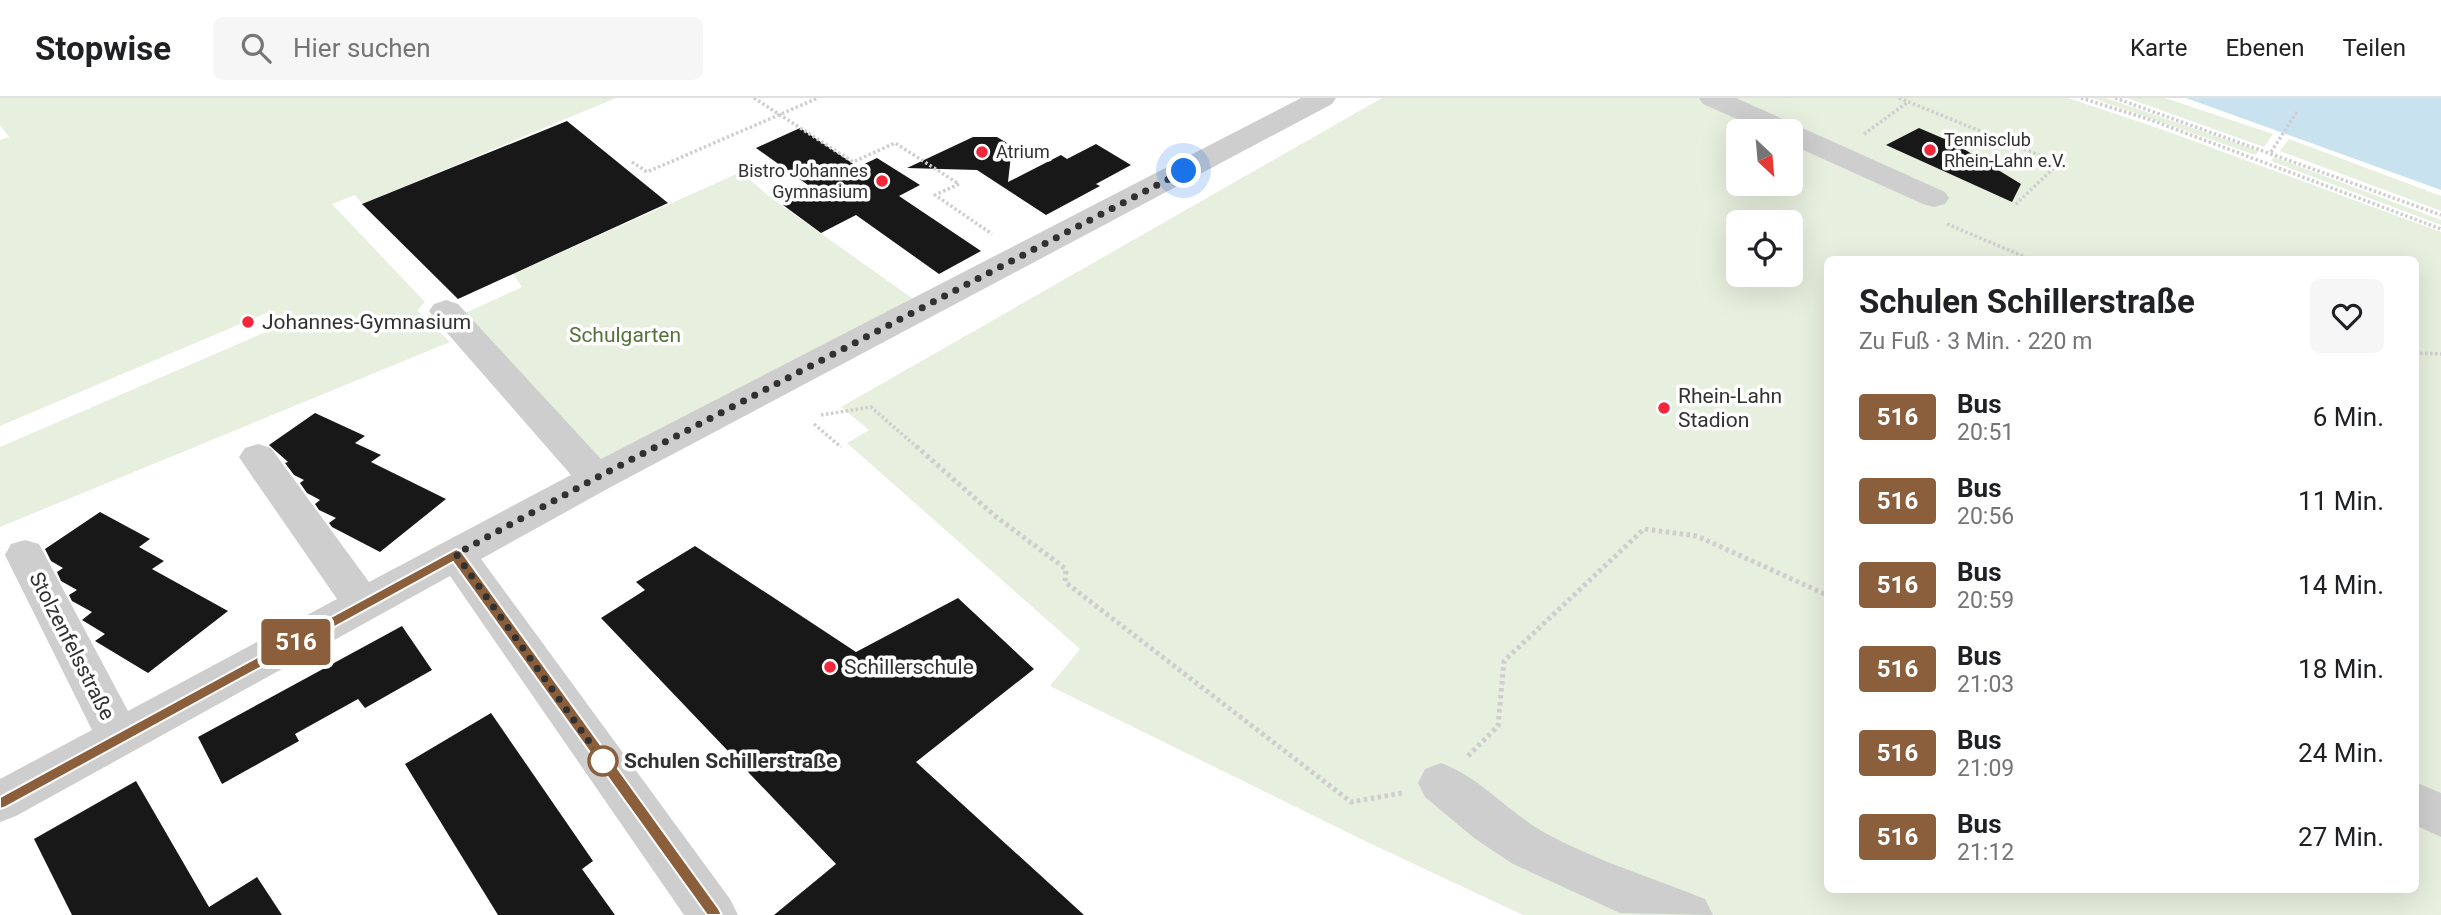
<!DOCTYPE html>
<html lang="de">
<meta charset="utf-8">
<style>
:root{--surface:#fff;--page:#f6f6f6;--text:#202124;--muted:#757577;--line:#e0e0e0}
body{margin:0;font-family:Roboto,sans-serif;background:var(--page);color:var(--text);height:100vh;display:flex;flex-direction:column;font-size:26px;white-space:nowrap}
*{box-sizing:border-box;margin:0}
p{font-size:23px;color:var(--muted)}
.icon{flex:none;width:38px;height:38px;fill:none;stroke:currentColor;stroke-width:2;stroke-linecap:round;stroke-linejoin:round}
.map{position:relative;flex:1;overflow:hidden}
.panel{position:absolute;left:1824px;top:158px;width:595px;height:637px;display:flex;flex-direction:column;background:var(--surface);border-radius:10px;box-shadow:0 7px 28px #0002}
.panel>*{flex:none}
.badge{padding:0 14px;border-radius:5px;font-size:24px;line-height:46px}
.needle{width:46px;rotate:154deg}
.buttons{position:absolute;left:1726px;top:21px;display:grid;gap:14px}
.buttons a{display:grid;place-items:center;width:77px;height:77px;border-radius:10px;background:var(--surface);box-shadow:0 7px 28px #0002;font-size:35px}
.you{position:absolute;width:35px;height:35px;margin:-18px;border:5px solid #fff;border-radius:50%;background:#1a73e8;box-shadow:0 0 0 10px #1a73e833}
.map>.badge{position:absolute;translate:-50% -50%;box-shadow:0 0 0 4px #fff}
.round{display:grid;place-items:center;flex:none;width:74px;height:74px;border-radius:10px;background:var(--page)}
.summary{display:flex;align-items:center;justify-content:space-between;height:119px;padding:0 35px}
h1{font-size:33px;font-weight:700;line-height:52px}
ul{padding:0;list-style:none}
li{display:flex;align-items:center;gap:21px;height:84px;padding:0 35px}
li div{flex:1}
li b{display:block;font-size:26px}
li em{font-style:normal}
li .badge{min-width:77px;font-weight:700;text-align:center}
header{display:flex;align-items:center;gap:42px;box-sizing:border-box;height:98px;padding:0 35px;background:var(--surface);border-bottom:2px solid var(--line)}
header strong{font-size:33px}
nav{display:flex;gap:38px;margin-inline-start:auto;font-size:24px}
.search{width:490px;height:63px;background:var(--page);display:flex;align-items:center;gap:18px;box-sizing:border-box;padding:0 24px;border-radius:10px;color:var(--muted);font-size:26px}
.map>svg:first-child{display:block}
.green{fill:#e7efde;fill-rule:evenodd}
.water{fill:#c9e2ef}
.building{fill:#181818}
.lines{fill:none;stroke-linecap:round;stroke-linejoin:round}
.path-far1{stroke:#cecece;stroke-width:3.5;stroke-dasharray:2.5 2.5;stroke-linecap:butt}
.path{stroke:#cecece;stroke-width:5;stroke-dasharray:3.5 3.5;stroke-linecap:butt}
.minor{fill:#cecece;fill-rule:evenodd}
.line{fill:#8b5e3c;stroke:#fff;stroke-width:2}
.walk{stroke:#313131;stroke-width:7;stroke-dasharray:0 12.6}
.poi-dot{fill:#f3273c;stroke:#fff;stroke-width:2.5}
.stop-dot{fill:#fff;stroke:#8b5e3c;stroke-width:3.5}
.labels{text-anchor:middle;stroke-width:7;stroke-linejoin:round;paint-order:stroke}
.far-poi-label{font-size:18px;fill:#313131;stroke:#fff;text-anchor:start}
.poi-label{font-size:21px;fill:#313131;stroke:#fff;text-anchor:start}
.park-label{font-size:21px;fill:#55713a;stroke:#fff}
.street-label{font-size:21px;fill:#313131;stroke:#fff}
.stop-label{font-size:21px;font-weight:bold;fill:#313131;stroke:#fff;text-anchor:start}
</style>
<header>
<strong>Stopwise</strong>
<div class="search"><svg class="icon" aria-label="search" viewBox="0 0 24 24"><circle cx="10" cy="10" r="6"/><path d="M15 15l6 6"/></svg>Hier suchen</div>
<nav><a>Karte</a><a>Ebenen</a><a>Teilen</a></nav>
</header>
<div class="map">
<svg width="2441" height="817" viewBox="0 0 2441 817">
<rect width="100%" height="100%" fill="#fff"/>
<!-- green -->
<path class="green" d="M0,0H616L362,106L355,97L332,106L425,204L417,212L450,244L0,429V349L282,227L271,213L0,328V42L9,39L0,27Z
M1382,0H2068L2158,30L2441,134V817H1523L1367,744L1050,588L1080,551L847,345L869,332L841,309ZM1738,33H1790V86H1738ZM1738,124H1790V177H1738ZM1827,161H2415V791H1827Z
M2092,0H2106L2259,53L2255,57Z
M2127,0H2165L2273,36L2264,49Z
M2289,41L2441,98V113L2280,53Z
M2274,59L2441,122V127L2271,63Z
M741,74L771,100L916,203L601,363L463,216L522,189L513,176Z"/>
<!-- water -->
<path class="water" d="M2186,0H2441V92Z"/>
<!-- building -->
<path class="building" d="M567,23L668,105L458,201L362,106Z
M800,30L858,69L877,60L920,87L899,98L981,153L939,176L856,117L821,135L783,107L815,92L756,50Z
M1919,30L1954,45L2021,86L2012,104L1886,47Z
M973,39H997L1012,48L1008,84L1061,57L1067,61L1096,46L1131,67L1096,86L1100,88L1046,117L977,72L907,70Z
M315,315L365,338L355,345L381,357L371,364L446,401L380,454L332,429L329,425L336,420L319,412L315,406L320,402L307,395L300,385L304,382L294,377L285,365L288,364L269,347Z
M100,414L150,441L139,449L164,463L152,471L228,513L148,575L95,543L105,536L82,522L92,514L72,503L69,497L77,492L61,483L57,474L63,470L51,463L45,451Z
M695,448L856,554L958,500L1034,571L916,664L1084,817H774L836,766L601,520L645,492L636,484Z
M402,528L432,572L365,610L358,601L295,636L299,643L222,686L198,639Z
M491,615L593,763L582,771L615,817H498L451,741L405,666Z
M136,683L209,809L257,779L282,817H72L34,741Z"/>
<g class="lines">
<!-- path-far1 -->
<path class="path-far1" d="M754,0L853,64L895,45L959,86L935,97L992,136
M1899,0L2059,65L2015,107
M2081,0L2151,22L2441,131
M2115,0L2441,117
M1864,36L1908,4
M2271,54L2298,12
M632,64L647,74L818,0
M1947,126L2030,161
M2415,255L2441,256
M821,317L871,309L918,350
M814,326L841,349"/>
<!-- path -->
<path class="path" d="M916,348L995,418L1066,471L1065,484L1351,704L1402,695
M1468,658L1498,628L1504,563L1644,431L1697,438L1827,497"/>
<!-- minor -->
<path class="minor" d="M1301,0H1336L1332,6L609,390L481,461L730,801L738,817H684L450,478L16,718L0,724V681L92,632L5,457L11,446L25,442L39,446L128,613L337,501L245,368L239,359L245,350L258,346L271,350L369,484L571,377L434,220L429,213L434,206L446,202L458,206L601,361Z
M1699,0H1736L1945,94L1949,100L1945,106L1934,109L1923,106L1790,46V33H1764L1703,6Z
M1441,665C1480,679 1510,716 1547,736C1597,763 1653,780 1705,801L1713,817L1620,815L1513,766L1474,740L1425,699L1418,685L1425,671Z
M2415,684L2441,695V739L2415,727Z"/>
</g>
<!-- line -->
<path class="line" d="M456,451L461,453L719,811L722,817H707L453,464L6,709L0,711V699Z"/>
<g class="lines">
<!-- walk -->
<path class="walk" d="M603,663L456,456L596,380L1184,73"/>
</g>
<!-- markers -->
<g class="poi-dot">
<circle cx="1930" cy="52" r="7"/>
<circle cx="982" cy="54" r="7"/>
<circle cx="882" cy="83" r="7"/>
<circle cx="248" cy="224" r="7"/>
<circle cx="1664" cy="310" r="7"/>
<circle cx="830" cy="569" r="7"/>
</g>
<circle class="stop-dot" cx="603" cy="663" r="14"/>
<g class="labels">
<!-- far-poi labels -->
<g class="far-poi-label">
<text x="1944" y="48">Tennisclub<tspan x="1944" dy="21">Rhein-Lahn e.V.</tspan></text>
<text x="996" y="60">Atrium</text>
<text x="868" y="79" text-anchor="end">Bistro Johannes<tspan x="868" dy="21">Gymnasium</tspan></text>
</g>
<!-- poi labels -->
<g class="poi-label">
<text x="262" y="231">Johannes-Gymnasium</text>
<text x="1678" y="305">Rhein-Lahn<tspan x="1678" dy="24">Stadion</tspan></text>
<text x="844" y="576">Schillerschule</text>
</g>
<!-- park labels -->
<g class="park-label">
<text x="625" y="244">Schulgarten</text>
</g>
<!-- street labels -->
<g class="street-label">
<text transform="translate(72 548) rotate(63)" y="7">Stolzenfelsstraße</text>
</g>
<!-- stop labels -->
<g class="stop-label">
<text x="624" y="670">Schulen Schillerstraße</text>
</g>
</g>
</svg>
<div class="buttons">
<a><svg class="needle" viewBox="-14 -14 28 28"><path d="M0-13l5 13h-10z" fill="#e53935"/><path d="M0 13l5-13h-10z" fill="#757577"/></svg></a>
<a><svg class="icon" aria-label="locate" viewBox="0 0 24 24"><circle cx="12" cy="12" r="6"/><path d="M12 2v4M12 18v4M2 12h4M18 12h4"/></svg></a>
</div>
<div class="you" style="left:1184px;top:73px"></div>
<b class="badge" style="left:296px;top:544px;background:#8b5e3c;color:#fff">516</b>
<section class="panel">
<div class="summary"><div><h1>Schulen Schillerstraße</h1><p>Zu Fuß · 3 Min. · 220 m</p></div><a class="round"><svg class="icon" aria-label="heart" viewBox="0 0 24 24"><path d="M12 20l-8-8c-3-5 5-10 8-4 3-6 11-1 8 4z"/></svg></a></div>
<ul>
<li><span class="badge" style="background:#8b5e3c;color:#fff">516</span><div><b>Bus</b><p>20:51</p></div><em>6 Min.</em></li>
<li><span class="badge" style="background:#8b5e3c;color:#fff">516</span><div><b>Bus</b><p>20:56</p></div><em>11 Min.</em></li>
<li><span class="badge" style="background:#8b5e3c;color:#fff">516</span><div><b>Bus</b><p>20:59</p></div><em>14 Min.</em></li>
<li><span class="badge" style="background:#8b5e3c;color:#fff">516</span><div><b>Bus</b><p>21:03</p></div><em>18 Min.</em></li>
<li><span class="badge" style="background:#8b5e3c;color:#fff">516</span><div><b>Bus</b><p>21:09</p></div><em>24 Min.</em></li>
<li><span class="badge" style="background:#8b5e3c;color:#fff">516</span><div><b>Bus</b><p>21:12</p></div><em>27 Min.</em></li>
</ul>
</section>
</div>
